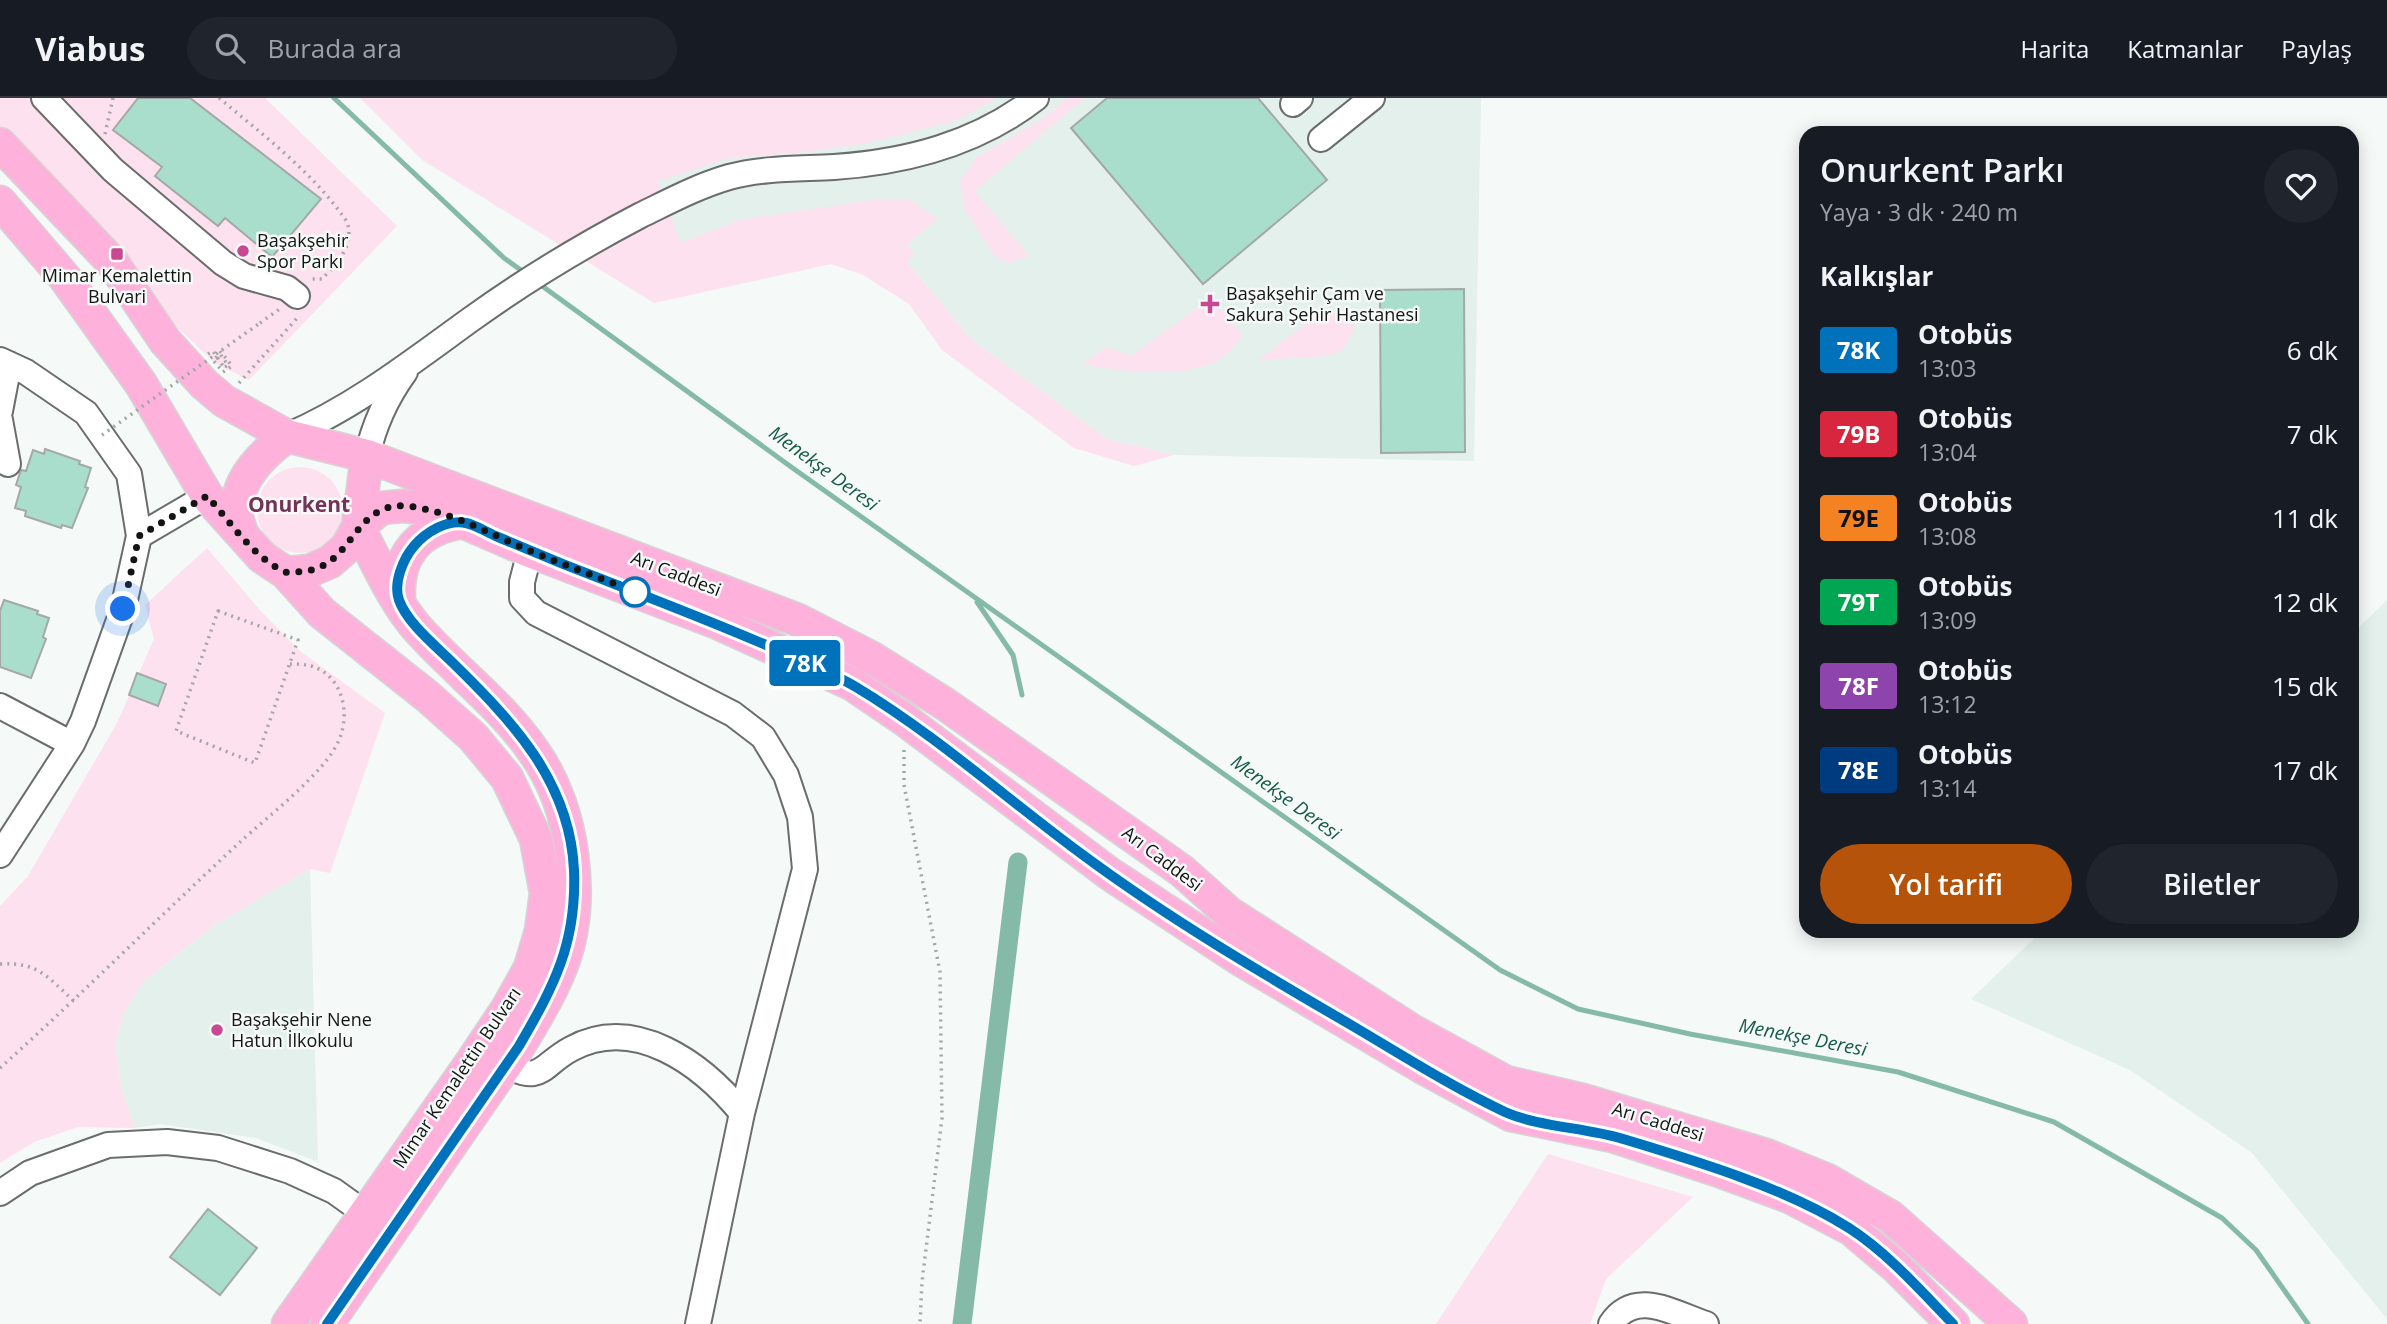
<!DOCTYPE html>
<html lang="tr">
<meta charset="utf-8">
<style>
:root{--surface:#171b24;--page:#20242c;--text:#f1f3f6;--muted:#9ea1a6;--line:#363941;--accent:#b45309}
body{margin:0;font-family:"Open Sans",sans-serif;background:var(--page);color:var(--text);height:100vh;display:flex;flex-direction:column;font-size:26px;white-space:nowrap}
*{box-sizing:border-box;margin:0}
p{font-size:23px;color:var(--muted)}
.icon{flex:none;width:38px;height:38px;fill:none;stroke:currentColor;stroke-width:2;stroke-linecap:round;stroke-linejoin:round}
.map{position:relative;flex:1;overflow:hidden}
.sheet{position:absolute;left:1799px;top:28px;width:560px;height:812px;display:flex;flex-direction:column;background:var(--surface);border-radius:21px;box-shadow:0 4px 18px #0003}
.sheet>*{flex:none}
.badge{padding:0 14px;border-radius:5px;font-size:24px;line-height:46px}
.you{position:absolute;width:35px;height:35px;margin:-18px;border:5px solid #fff;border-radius:50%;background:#1a73e8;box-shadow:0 0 0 10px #1a73e833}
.map>.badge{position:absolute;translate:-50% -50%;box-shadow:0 0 0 4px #fff}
h2{padding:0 21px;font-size:26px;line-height:63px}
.round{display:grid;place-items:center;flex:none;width:74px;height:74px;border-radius:37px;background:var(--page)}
.headline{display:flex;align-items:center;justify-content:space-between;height:119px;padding:0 21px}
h1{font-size:33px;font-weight:600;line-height:52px}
.primary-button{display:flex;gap:14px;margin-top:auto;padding:14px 21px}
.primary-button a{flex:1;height:80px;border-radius:42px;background:var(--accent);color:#fff;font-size:28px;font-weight:600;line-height:80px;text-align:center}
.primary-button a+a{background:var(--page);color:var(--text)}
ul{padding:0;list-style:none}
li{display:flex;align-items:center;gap:21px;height:84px;padding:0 21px}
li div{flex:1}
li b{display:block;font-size:26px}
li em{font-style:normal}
li .badge{min-width:77px;font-weight:700;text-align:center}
header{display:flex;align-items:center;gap:42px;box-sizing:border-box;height:98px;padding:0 35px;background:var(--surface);border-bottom:2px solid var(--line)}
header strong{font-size:33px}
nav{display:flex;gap:38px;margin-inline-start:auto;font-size:24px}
.search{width:490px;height:63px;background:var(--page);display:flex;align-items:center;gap:18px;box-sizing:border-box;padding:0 24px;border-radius:38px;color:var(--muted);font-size:26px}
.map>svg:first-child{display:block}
.built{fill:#e3f0eb}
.green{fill:#fee1ee}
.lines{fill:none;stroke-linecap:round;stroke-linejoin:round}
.stream{stroke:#85baa9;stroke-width:5}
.canal{stroke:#85baa9;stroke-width:19}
.building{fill:#a9decd;stroke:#a4a8a7;stroke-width:2}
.minor-casing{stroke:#6a6d6c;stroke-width:28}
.major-casing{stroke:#d5d5d5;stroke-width:35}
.path{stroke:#a3a6a5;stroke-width:3.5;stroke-dasharray:2 5;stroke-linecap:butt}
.minor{stroke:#fff;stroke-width:24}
.major{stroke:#feb1db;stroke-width:32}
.path-bridge{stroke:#a3a6a5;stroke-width:3.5;stroke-dasharray:2 5;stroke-linecap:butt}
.line-casing{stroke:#fff;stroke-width:16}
.line{stroke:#0072bc;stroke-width:10}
.walk{stroke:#131414;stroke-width:7;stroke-dasharray:0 12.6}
.poi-dot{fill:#c84892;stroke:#f5f9f7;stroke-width:2.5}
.stop-dot{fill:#fff;stroke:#0072bc;stroke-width:3.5}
.labels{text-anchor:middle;stroke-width:5;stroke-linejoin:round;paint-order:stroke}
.poi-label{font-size:18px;fill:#131414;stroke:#f5f9f7;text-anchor:start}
.street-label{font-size:18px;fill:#131414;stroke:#f5f9f7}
.water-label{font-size:19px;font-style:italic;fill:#165b4b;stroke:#f5f9f7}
.quarter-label{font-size:21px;font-weight:bold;fill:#733356;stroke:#f5f9f7}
</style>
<header>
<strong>Viabus</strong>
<div class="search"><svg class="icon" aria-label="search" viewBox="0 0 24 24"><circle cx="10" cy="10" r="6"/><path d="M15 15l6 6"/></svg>Burada ara</div>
<nav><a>Harita</a><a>Katmanlar</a><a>Paylaş</a></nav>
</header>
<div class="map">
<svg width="2387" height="1226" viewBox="0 0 2387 1226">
<rect width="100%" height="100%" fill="#f5f9f7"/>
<!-- built -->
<path class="built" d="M455,0H1481L1474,363L1174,357L1107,341L972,242L907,164L857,138L712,171Z
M2387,502V1221L2252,1055L2130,972L1971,901L2042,833H2352V536Z
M310,771L318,1064L256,1040L160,1026L135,1030L121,990L115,946L123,917L144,883L216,826Z"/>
<!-- green -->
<path class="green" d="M0,0H265L397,128L249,282L216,266L166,219L0,34Z
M360,0H996L957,22L863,46L806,54L729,60L658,83L681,145L739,122L881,101H910L937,121L907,146L915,156L907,164L972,242L1107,341L1174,357L1134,368L1074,350L942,252L909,206L863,177L831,166L654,205L422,62Z
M1067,0H1085L975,93L1029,158L1009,165L996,160L964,111L960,83L977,59L1045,19Z
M1212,199L1243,238C1238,244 1233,250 1228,255C1194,285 1123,272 1082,267L1106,249L1131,258Z
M1355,211L1354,233L1343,252L1327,258L1258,262L1315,219Z
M257 412a43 43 0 1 1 86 0a43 43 0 1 1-86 0Z
M207,450L259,511L300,553L385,615L330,775L310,771L216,826L144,883L123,917L115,946L121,990L135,1030L78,1029L34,1044L0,1065V808L28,778L117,625L154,541L145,507Z
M1548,1056L1693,1099L1606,1181L1590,1226H1436Z"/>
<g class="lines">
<!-- stream -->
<path class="stream" d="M334,0L504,160L525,175
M538,185L794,371L1500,872L1578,911L1690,936L1898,974L2054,1024L2222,1120L2256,1152L2308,1226
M977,504L1013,557L1022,597"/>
<!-- canal -->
<path class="canal" d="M962,1226L1018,764"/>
</g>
<!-- building -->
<path class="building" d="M138,0H190L321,101L272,159L225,120L218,128L155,78L162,69L113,32Z
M1107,0H1258L1327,82L1203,186L1071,30Z
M1464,191L1465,354L1381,355L1380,192Z
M45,351L80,363L79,366L91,370L85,389L88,390L72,430L62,427L61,430L25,418L26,413L15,410L21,389L16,387L21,372L26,373L33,352L44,356Z
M4,502L38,513L37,516L49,520L43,539L46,541L31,580L0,569V513Z
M137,575L166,586L158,608L129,597Z
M208,1111L257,1150L220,1197L170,1159Z"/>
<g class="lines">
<defs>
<path id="minor" d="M44,0L113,72L223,165L244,178L287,190L297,198
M1293,6L1300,0
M1321,41L1372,0
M0,262L26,274L86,315L129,376L139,438L123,511L83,623L72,646L0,757
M0,313L9,266
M0,322L8,366
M287,338C353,310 412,264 470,222C524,183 582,148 641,117C670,103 698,88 729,79C762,70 799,71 834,69C907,64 977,46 1036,0
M367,358C374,327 386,300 405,274
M139,438L207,398
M530,453L522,484V500L536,515L733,616L763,639L786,677L800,719L805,771L742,1015L698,1226
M0,608L72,646
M506,967C542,987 541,967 571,951C635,916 702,966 742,1015
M0,1095L30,1075L108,1047L167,1044L218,1050L290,1073L334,1093L366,1116
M1611,1226C1635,1190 1673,1215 1706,1226"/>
<path id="major" d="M0,46L112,164L165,243L204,286L224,303L287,338L367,358L798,522L872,560L945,606L1182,773L1229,815L1411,932L1506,984L1583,1002L1766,1057L1827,1082L1891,1119L2011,1226
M0,104L65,180L141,286L207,398L262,459L286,475L309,473L330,464L347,449L358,429L367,358
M358,429L381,410L402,408L424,410L463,424L530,453L718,525L852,586L905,622L1110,776L1243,863L1422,969L1511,1017L1613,1038L1717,1072L1790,1099L1851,1131L1896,1169L1953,1226
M243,438C241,432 237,423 237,416C235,382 262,356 287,338
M286,475L322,515L427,598L473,639L507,680L536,741L546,795L541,833L530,870L507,911L473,962L288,1226
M399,502C396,456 419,431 463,424
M327,1226L519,948C534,923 550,897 561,869C587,804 574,710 534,654C502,607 455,573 417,530C392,501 376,462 358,429"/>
</defs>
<!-- minor casing -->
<use href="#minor" class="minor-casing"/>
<!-- major casing -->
<use href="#major" class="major-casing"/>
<!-- path -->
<path class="path" d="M219,0C262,36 316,77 347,124C355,147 337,165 322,181H311
M105,36L113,0
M260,225L281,210
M208,256L213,253L223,268
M239,285L299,218
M218,513L298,542L255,665L176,633Z
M904,652V687L940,874L942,1020L922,1184L920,1226
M0,866C39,864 47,879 74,903
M0,970C82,896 159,819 240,744C266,720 326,674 339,642C351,614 342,577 311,568C304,566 296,566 289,566"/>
<!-- minor -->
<use href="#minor" class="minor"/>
<!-- major -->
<use href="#major" class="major"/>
<!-- path-bridge -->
<path class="path-bridge" d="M220,253L232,268L223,274L213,262L220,256L228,267L225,269
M102,337L260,225"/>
</g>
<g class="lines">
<defs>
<path id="line" d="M327,1226L519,948C554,888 577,845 574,772C570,683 512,623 453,565C436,548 407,525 399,502C393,485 403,461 414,448C426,434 447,421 466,425C476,427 488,435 498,439C520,448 541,457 563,466C637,495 710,522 782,554C806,565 833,575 856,589C936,637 1008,702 1083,757C1168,820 1260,874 1351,927C1402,957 1452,989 1505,1014C1536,1028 1585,1030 1620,1040C1693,1062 1784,1089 1849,1130C1888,1155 1921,1193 1953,1226"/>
</defs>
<!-- line casing -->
<use href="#line" class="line-casing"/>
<!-- line -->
<use href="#line" class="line"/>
<!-- walk -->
<path class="walk" d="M123,511L139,438L207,398C230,423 252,458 283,473C289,476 297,474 304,473C353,469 353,404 406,408C448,412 488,435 526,451C564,467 603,481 641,496L635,494"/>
</g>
<!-- markers -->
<g class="poi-dot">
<circle cx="243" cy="153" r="7"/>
<rect x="110" y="149" width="14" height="14" rx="3.5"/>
<path d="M1206.5 195.5h7v7h7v7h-7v7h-7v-7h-7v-7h7z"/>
<circle cx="217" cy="932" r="7"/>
</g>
<circle class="stop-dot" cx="635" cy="494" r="14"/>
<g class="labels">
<!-- poi labels -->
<g class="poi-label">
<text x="257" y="149">Başakşehir<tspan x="257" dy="21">Spor Parkı</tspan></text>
<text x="117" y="184" text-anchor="middle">Mimar Kemalettin<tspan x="117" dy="21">Bulvari</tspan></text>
<text x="1226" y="202">Başakşehir Çam ve<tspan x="1226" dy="21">Sakura Şehir Hastanesi</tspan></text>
<text x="231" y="928">Başakşehir Nene<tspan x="231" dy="21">Hatun İlkokulu</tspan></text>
</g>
<!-- street labels -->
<g class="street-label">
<text transform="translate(676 476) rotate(21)" y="6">Arı Caddesi</text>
<text transform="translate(1162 761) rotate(37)" y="6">Arı Caddesi</text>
<text transform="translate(457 980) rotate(-56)" y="6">Mimar Kemalettin Bulvarı</text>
<text transform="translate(1658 1024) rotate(17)" y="6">Arı Caddesi</text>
</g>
<!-- water labels -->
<g class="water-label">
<text transform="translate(824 370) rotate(36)" y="7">Menekşe Deresi</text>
<text transform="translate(1286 699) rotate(36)" y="7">Menekşe Deresi</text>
<text transform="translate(1803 939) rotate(11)" y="7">Menekşe Deresi</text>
</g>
<!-- quarter labels -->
<g class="quarter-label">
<text x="299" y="414">Onurkent</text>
</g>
</g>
</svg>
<div class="you" style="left:123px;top:511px"></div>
<b class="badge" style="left:805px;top:565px;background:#0072bc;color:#fff">78K</b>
<section class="sheet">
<div class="headline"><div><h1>Onurkent Parkı</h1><p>Yaya · 3 dk · 240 m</p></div><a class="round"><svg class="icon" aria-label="heart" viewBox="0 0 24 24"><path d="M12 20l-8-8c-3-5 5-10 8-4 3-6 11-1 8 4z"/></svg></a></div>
<h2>Kalkışlar</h2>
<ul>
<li><span class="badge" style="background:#0072bc;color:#fff">78K</span><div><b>Otobüs</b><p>13:03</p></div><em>6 dk</em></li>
<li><span class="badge" style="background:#d7263d;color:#fff">79B</span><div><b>Otobüs</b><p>13:04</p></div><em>7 dk</em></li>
<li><span class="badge" style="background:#f58220;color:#111">79E</span><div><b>Otobüs</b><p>13:08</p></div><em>11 dk</em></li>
<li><span class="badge" style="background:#00a651;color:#fff">79T</span><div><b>Otobüs</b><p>13:09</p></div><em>12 dk</em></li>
<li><span class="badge" style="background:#8e44ad;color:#fff">78F</span><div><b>Otobüs</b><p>13:12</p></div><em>15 dk</em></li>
<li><span class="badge" style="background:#003b80;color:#fff">78E</span><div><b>Otobüs</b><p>13:14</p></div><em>17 dk</em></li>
</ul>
<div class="primary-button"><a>Yol tarifi</a><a>Biletler</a></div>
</section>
</div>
